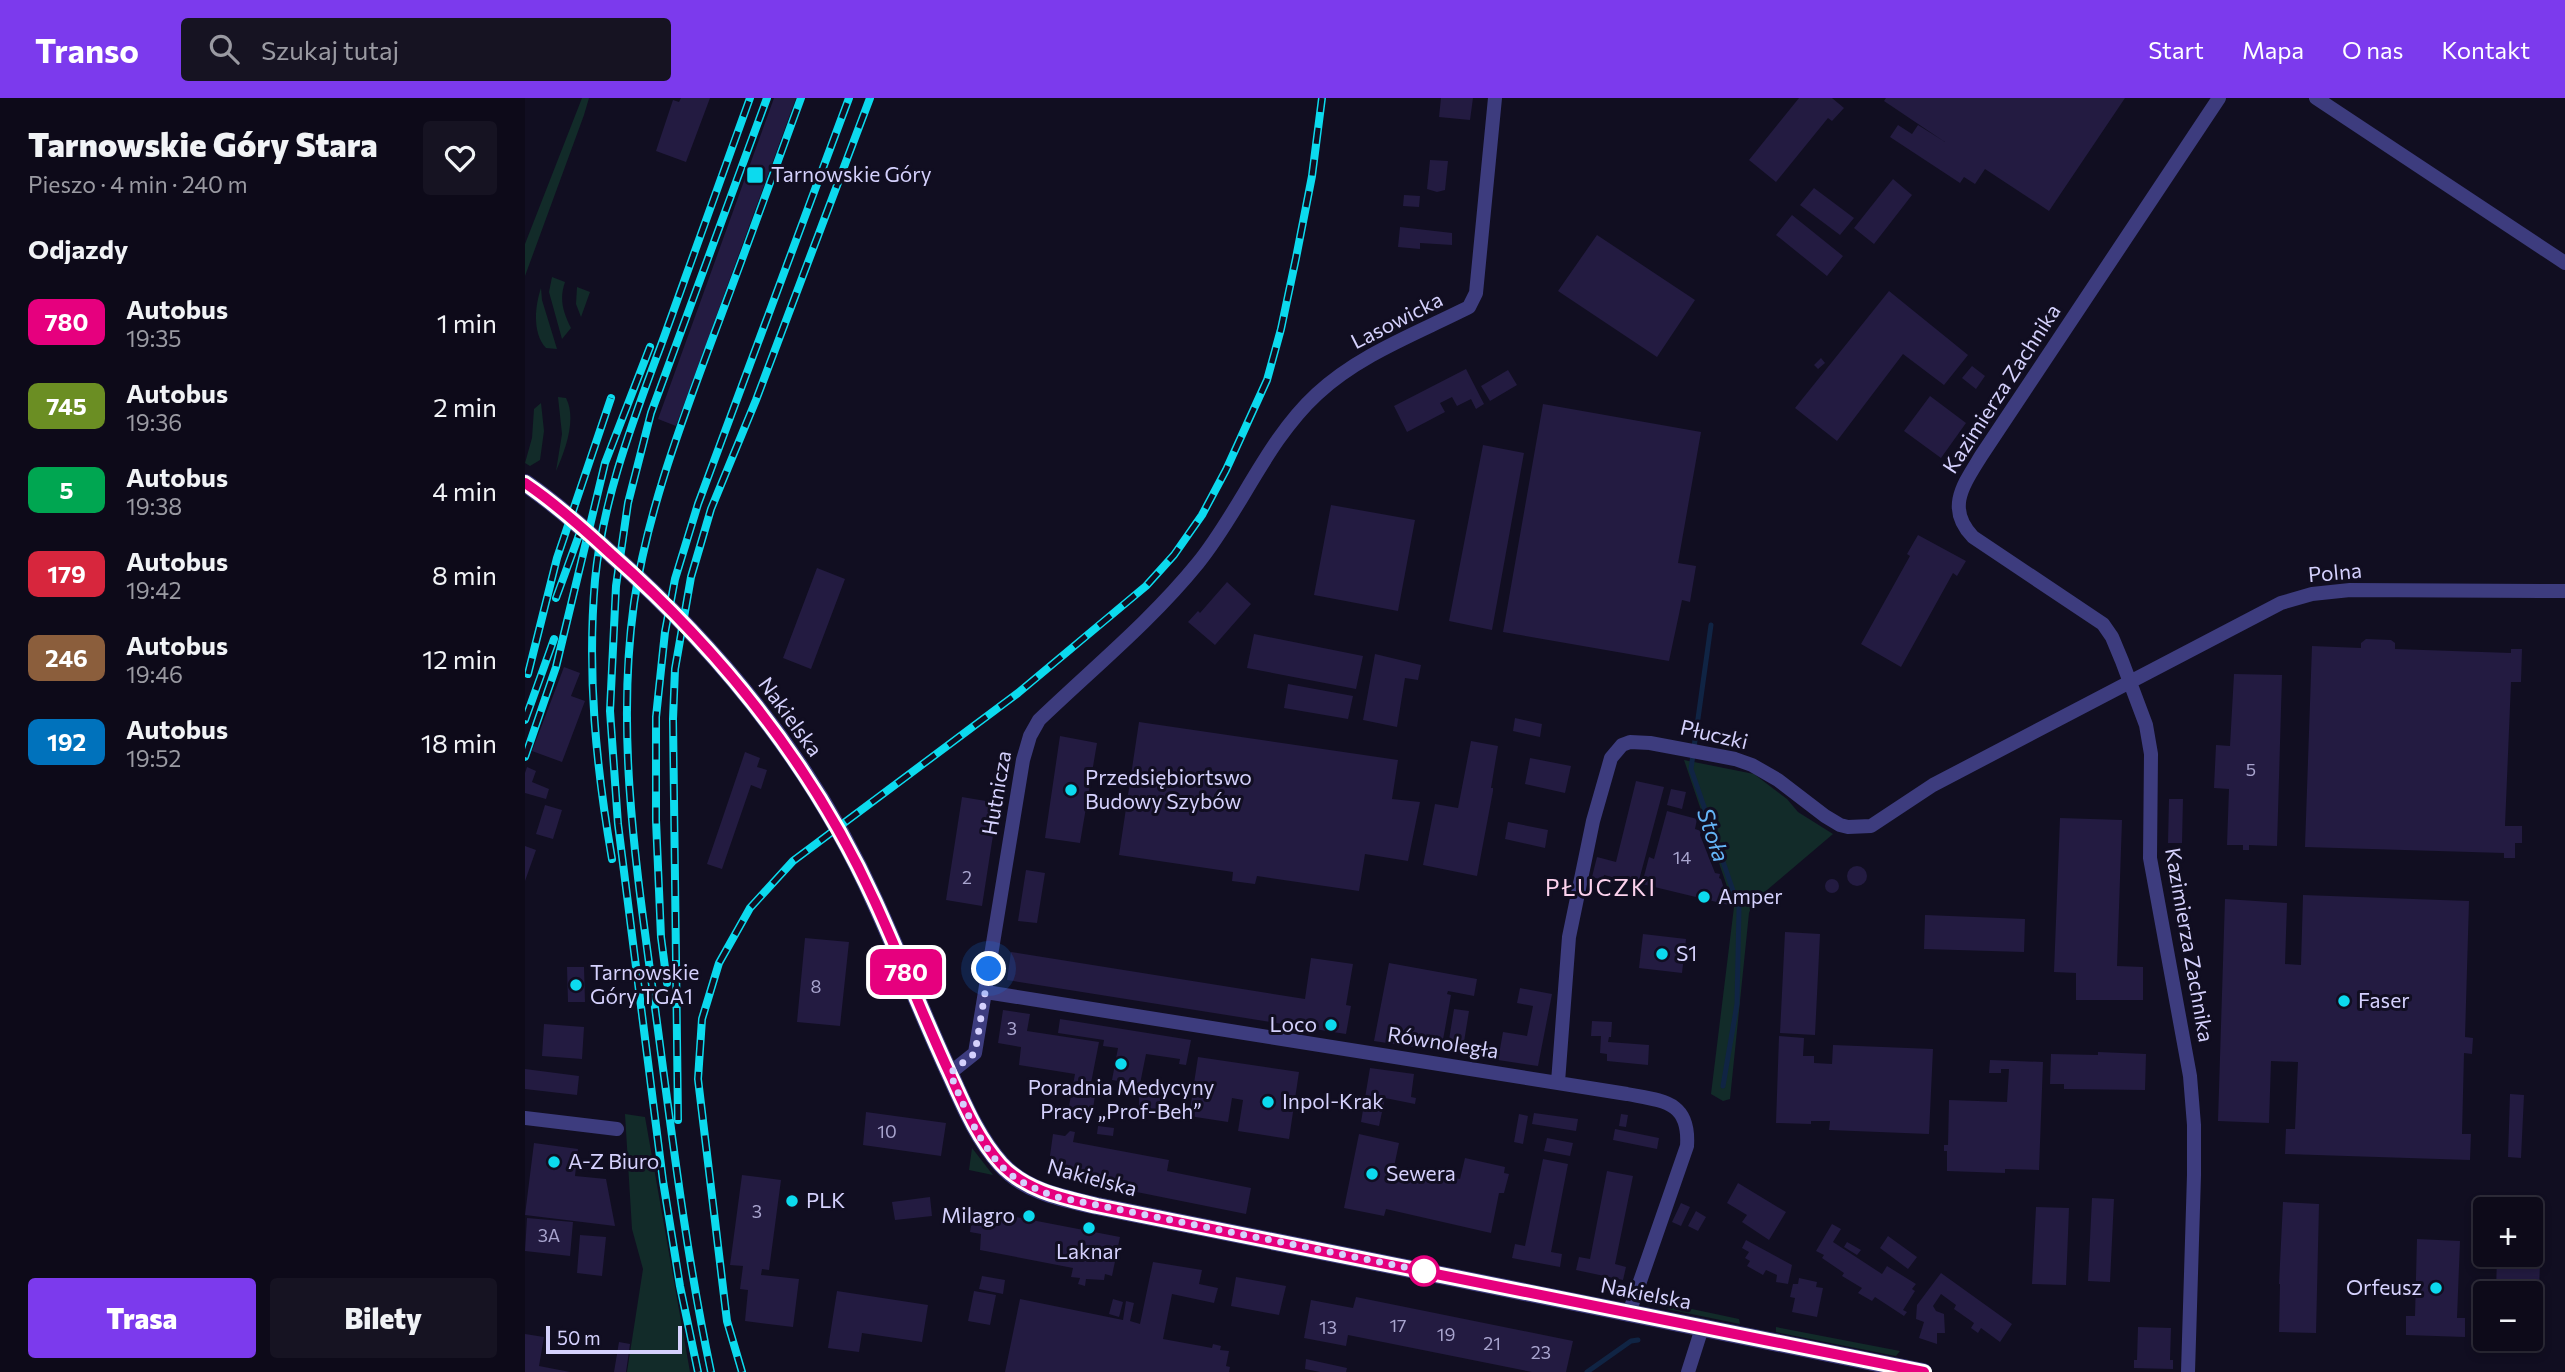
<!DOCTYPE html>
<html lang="pl">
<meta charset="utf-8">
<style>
:root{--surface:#0d0a19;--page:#161322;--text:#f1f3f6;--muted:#9a9aa2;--line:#2d2b38;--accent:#7c3aed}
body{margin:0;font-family:Commissioner,sans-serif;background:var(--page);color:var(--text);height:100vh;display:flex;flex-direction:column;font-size:26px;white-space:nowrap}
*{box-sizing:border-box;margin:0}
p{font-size:23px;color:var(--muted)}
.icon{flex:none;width:38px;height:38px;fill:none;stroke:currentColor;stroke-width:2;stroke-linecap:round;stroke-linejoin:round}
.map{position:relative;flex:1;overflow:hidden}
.panel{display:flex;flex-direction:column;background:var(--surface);width:525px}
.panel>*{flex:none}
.badge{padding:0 14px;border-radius:10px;font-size:24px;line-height:46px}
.buttons{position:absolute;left:1948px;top:1099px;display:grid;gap:14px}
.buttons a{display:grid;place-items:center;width:70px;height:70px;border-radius:7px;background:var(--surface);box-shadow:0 4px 10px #0003,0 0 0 2px var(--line);font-size:35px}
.scale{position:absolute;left:21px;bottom:18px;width:136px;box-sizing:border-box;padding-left:7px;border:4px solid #d5d1fd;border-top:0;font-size:19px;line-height:24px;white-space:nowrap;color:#d5d1fd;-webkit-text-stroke:5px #110e21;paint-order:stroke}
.you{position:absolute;width:35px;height:35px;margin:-18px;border:5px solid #fff;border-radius:50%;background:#1a73e8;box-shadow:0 0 0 10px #1a73e833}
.map>.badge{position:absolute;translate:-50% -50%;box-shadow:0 0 0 4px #fff}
h2{padding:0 28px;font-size:26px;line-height:63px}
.round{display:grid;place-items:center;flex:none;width:74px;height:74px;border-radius:7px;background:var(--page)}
.headline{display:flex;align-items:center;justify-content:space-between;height:119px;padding:0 28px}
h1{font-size:33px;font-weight:800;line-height:52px}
.action{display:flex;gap:14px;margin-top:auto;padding:14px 28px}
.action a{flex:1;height:80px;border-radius:7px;background:var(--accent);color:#fff;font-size:28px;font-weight:800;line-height:80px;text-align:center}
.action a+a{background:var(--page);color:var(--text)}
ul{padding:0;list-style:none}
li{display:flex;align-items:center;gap:21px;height:84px;padding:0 28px}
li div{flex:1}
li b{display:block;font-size:26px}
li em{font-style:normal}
li .badge{min-width:77px;font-weight:700;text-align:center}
header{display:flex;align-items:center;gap:42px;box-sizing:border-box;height:98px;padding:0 35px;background:var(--accent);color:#fff}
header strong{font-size:33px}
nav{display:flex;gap:38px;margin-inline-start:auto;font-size:24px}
.search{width:490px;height:63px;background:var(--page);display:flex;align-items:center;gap:18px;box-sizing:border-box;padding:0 24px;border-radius:7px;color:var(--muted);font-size:26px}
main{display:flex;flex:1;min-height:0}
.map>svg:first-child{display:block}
.green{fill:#122b29}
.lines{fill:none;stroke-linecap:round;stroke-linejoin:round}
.stream{stroke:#102444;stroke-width:5}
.building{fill:#231b41}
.minor{stroke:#3d3c7e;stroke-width:14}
.tertiary{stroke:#3d3c7e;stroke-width:18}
.rail-casing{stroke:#0cdaee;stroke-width:8}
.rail{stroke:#110e21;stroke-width:5;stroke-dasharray:16;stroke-linecap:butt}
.line-casing{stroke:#fff;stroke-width:16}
.line{stroke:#e6007e;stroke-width:10}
.walk{stroke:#d5d1fd;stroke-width:7;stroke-dasharray:0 12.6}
.poi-dot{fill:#0cdaee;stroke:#110e21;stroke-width:2.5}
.stop-dot{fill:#fff;stroke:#e6007e;stroke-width:3.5}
.labels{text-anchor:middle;stroke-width:6;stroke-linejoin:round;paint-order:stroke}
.number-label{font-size:18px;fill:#a8a4ce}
.poi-label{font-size:21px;fill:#d5d1fd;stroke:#110e21;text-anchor:start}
.street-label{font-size:21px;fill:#d5d1fd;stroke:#110e21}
.water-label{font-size:23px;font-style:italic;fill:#64b5f7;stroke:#110e21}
.neighbourhood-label{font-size:23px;letter-spacing:2px;fill:#fdd3ee;stroke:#110e21}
</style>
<header>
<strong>Transo</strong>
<div class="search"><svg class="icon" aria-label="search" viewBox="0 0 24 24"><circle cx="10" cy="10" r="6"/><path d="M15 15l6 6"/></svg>Szukaj tutaj</div>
<nav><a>Start</a><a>Mapa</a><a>O nas</a><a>Kontakt</a></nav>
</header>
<main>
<section class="panel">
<div class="headline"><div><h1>Tarnowskie Góry Stara</h1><p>Pieszo · 4 min · 240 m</p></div><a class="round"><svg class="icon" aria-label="heart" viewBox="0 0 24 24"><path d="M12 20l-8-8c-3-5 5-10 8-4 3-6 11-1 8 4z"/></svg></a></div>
<h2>Odjazdy</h2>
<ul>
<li><span class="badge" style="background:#e6007e;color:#fff">780</span><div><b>Autobus</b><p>19:35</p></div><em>1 min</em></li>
<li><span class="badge" style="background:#6b8e23;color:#fff">745</span><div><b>Autobus</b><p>19:36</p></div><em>2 min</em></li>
<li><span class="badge" style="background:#00a651;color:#fff">5</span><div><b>Autobus</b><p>19:38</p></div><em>4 min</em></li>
<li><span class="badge" style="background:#d7263d;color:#fff">179</span><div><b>Autobus</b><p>19:42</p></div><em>8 min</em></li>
<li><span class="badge" style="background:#8b5e3c;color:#fff">246</span><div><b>Autobus</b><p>19:46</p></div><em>12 min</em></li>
<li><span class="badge" style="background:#0072bc;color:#fff">192</span><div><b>Autobus</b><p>19:52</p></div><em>18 min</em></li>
</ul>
<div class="action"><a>Trasa</a><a>Bilety</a></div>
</section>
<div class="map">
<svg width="2040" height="1274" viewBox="0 0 2040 1274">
<rect width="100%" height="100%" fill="#110e21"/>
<!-- green -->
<path class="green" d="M57,0H64L59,17L0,178V146Z
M27,179L40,184C34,201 38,214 46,230L37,241L24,194Z
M52,189L65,194L56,219L51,206Z
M16,190L17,202L32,251L21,250C7,235 10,208 16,190Z
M33,299L41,300C52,321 40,353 31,373L37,336Z
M16,305L19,333L15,362L5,368L0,365L7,340L9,311Z
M1159,662L1229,676L1262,701L1273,714L1308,736L1228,804L1224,815L1205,1001L1198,1003L1186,996L1209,809Z
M100,1016L120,1019L165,1274H102L118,1171L107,1131Z
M447,1050L468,1077L444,1072Z
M1148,1207L1214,1221L1215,1226L1142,1211Z
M1251,1229L1375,1253L1371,1258L1251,1234Z"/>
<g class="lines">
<!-- stream -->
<path class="stream" d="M1186,527L1166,671L1214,810L1212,906L1198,988
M1062,1274L1106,1243L1113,1242"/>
</g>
<!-- building -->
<path class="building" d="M156,0H185L161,64L131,53L148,2L154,4Z
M249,0H271L151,328L133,321Z
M916,0H948L945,22L914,19Z
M1274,0H1307L1319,10L1307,23L1303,20L1251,84L1224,62Z
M1361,0H1600L1524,113L1460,71L1450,86L1439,79L1435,85L1365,39L1373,27L1387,36L1393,27L1420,44L1359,3Z
M905,62L923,63L920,92L912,94L902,91Z
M1368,81L1387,97L1349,146L1329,130Z
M1289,90L1329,120L1315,137L1275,107Z
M879,97L895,98L894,109L878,108Z
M1267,117L1318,158L1302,178L1251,137Z
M875,129L927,135V147L895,145V151L873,149Z
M1072,137L1170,202L1132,259L1033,193Z
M1364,193L1443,257L1419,287L1378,256L1312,343L1270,310Z
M1296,260L1300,265L1293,271L1289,267Z
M1447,268L1460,278L1451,291L1437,280Z
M941,271L959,306L951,311L946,301L932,308L927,299L915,305L920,314L882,334L869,308Z
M983,272L992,287L965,303L956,288Z
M1405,298L1441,325L1416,360L1379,333Z
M1018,306L1176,334L1153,465L1171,468L1165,504L1157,502L1144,563L978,534Z
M958,347L999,355L967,532L924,523Z
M806,407L890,422L873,513L789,497Z
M1393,437L1441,463L1432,478L1428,475L1376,569L1336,546L1385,458L1382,456Z
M292,470L320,481L286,571L258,560Z
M702,484L726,506L690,547L663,524L673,513L675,515Z
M729,536L838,558L831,591L722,570Z
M1841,541L1866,542L1870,545V551L1986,555V551H1997L1996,584H1986L1980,728H1997V745H1990V760H1979V755L1780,749L1787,548L1836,550V545Z
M850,556L896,567L893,582L880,580L872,629L838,622Z
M39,569L55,575L46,598L60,603L37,664L7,653Z
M1709,576L1757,577L1752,748L1724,747V752H1718V747H1702L1704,691L1689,690L1691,647L1705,648Z
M763,586L828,598L823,621L759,610Z
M990,620L1017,626L1015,639L988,633Z
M614,624L873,662L867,701L895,704L883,763L840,756L834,793L732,778L730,786L707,783L708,774L594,757Z
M535,638L572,645L555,745L520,740Z
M946,643L973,648L966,690H968V693L952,778L898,767L910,706L933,710Z
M220,654L235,660L232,669L242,672L236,691L226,687L197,771L182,766Z
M1005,660L1046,668L1040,695L1000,686Z
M2,669L11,673L7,684L24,691L21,701L0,695V675Z
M1111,683L1139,689L1113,786L1079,777L1078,782L1067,779L1072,759L1091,764Z
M1146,691L1161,694L1157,711L1142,707Z
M437,699L473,705L457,808L421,802Z
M1644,701H1658L1657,745H1643Z
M20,707L37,712L28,741L11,736Z
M1142,713L1172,721L1170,731L1176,733L1175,737L1190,775L1195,776L1194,780L1196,781L1204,807L1117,786L1124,759L1129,761Z
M1535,720L1597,722L1592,868L1618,869V902H1551V875L1529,874Z
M983,724L1023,732L1020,750L980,741Z
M0,748L11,752L0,783Z
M1322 778a10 10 0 1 1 20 0a10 10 0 1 1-20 0Z
M501,772L520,775L512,825L493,823Z
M1300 788a7 7 0 1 1 14 0a7 7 0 1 1-14 0Z
M1778,797L1944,803L1940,939L1948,940L1947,956L1939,955L1937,1036H1946L1945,1062L1760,1056L1761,1031H1770L1773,964L1746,963L1744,1025L1693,1023L1700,801L1762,805L1760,866L1776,867Z
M1400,817L1500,821L1499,854L1399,851Z
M1260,834L1295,836L1290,937L1255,935Z
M1118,836L1161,841L1157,875L1114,870Z
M280,840L324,844L315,928L272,924Z
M486,854L780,901L786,860L828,866L821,907L826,908L821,936L482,882Z
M864,865L952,881L949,898L923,893L922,896L926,897L916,953L904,951L906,940L891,938L889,949L849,943Z
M42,869H59L60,904H43Z
M995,890L1027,896L1013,968L973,962L978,934L1002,938L1008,908L992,905Z
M929,911L944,913L937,956L922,954Z
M478,912L505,916L502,933L574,944L566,985L572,986L567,1016L560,1014L559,1022L542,1019L550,976L494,967L496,949L473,945Z
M535,921L666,942L661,967L654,966L655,961L621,956L615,986L587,982L593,950L578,948L579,942L533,935Z
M1067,923L1087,924L1086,939H1084L1083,944L1124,947L1123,967L1082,963V956L1075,955L1076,938H1066Z
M19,926L59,929L57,961L17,958Z
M1254,938L1279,940L1278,958H1289V965L1307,966L1308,947L1408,951L1404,1036L1304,1032L1305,1023H1286V1026L1251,1025Z
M1573,954L1621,956L1620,992L1539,991V986H1525L1526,956L1573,957Z
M673,959L774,974L764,1041L713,1033L718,1002L707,1000L703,1024L664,1018Z
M1465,962L1518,964L1514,1072L1480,1071V1075L1422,1073V1053H1419V1047H1423L1424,1002L1482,1004L1484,971H1476V975H1464Z
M845,970L889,976L886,999L891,1000L890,1006L860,1000L854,1028L836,1024Z
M0,971L54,978L52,997L0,991Z
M614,988L641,994L637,1013L614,1008Z
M1985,996L1999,997L1996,1060L1983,1059Z
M341,1014L421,1025L416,1058L338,1047Z
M1009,1015L1053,1021L1051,1033L1007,1026Z
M994,1016L1003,1018L998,1046L989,1044Z
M1096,1016L1103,1017L1101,1029L1094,1028Z
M573,1028L589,1030L588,1038L572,1036Z
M1090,1031L1134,1040L1132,1051L1088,1042Z
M545,1033L550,1034L548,1044L644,1062L642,1073L726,1090L721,1116L537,1079L524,1065L528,1036L540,1038Z
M834,1036L874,1045L869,1069L883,1072L884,1070L935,1081L940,1060L980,1069L979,1075L984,1076L979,1095H974L966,1135L861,1111L859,1118L819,1110Z
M1022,1040L1048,1045L1045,1058L1019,1053Z
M9,1045L53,1051L50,1078L81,1081L90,1128L0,1117Z
M1018,1061L1043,1066L1026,1154L1037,1156L1035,1169L987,1160L990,1146L1000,1148Z
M1082,1073L1108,1078L1090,1166L1101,1169L1098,1182L1051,1172L1054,1159L1065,1161Z
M217,1077L256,1082L244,1172L237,1171L236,1177L274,1181L268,1229L220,1223L223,1192L215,1191L218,1168L205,1167Z
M1213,1085L1261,1114L1244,1142L1217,1124L1222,1117L1202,1105Z
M405,1099L407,1118L370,1122L367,1104Z
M1567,1100L1589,1101L1585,1184L1563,1183Z
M1758,1104L1794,1106L1791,1235L1754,1234L1755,1186H1754Z
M1156,1105L1165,1109L1156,1128L1147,1124Z
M1511,1109L1544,1110L1541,1187L1507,1186Z
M449,1111L595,1139L587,1178L580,1176L579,1182L561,1181L560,1188L553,1186L555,1180L546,1179L548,1170L455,1152L456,1136L445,1134Z
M1171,1113L1181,1119L1173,1133L1163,1128Z
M2,1120L48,1124L45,1158L0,1153Z
M1307,1126L1316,1131L1308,1144L1357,1176L1362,1168L1391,1186L1387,1191L1390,1193L1378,1212L1382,1214L1379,1218L1350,1199L1347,1203L1333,1195L1337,1190L1317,1178L1319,1175L1297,1160L1299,1157L1291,1153Z
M2006,1136H2016L2013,1221L2006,1220V1195H1971L1972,1157H2006Z
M55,1137L81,1139L77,1178L52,1175Z
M1363,1138L1392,1159L1383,1171L1355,1150Z
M1892,1141L1935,1143L1932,1220H1940V1239L1881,1237V1218H1890Z
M1221,1142L1267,1167L1263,1186L1251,1184L1252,1177L1241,1172L1238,1177L1222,1168L1225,1163L1220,1160L1224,1154L1217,1150Z
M1322,1144L1336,1152L1332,1157L1319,1149Z
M628,1164L677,1172L674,1186L693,1190L689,1205L647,1196L638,1241L687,1250L688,1246L696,1248L695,1252L704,1253L701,1268L705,1269L704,1274H480L495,1201L598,1222L601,1203L609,1205L605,1223L615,1226Z
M1416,1175L1487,1226L1475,1244L1456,1230L1453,1235L1446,1230L1449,1225L1429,1211L1431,1207L1416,1196L1408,1208L1411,1213L1419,1216L1420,1235H1412V1246L1394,1240L1399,1224L1391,1221L1392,1207Z
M457,1178L480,1182L478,1196L454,1191Z
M711,1179L761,1188L754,1217L706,1208Z
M1274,1180L1292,1184L1291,1189L1298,1190L1292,1219L1267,1214L1270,1200L1265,1199L1268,1186H1273Z
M312,1193L403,1207L397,1244L337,1235L334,1254L303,1250Z
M449,1193L471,1197L465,1227L443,1223Z
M831,1199L1048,1243L1041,1274H1007L823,1237L821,1248L779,1240L786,1202L828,1210Z
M588,1201L598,1204L594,1219L584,1216Z
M1613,1229L1646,1230L1645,1262H1648V1271L1609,1270V1262H1612Z
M0,1236L19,1239L14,1268L45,1274H0Z
M94,1244L105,1246L101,1274H89Z
M781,1261L822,1270L821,1274H795L780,1271Z"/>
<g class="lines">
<!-- minor -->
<path class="minor" d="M1791,0L2040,165
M461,894L1102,996C1138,1003 1165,1003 1162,1048L1104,1215
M425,975L450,955L498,662L505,638L514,622C567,571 626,523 673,465C716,412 741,343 792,296C835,256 893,235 944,209L951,195L970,0
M1033,984L1044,839L1068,723L1086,660L1097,647L1105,644L1125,645L1210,661L1227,667L1253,682L1300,718L1315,727L1323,729L1346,728L1408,687L1756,505L1787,496L1825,492L2040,493
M0,1020L92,1031
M1163,1274L1177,1230
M1663,1274L1669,1077V1027L1665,978L1625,760L1626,656L1621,627L1597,563L1587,539L1578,526L1448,439C1420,410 1439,386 1456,358L1694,0"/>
<!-- tertiary -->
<path class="tertiary" d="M0,385C31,406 59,431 86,456C196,553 290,670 350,804C376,861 398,918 424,974C439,1007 452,1039 476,1066C501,1094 538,1100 572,1108L1398,1274"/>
<defs>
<path id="rail" d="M31,500L54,437
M3,576L32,460L86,300
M0,622L29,541
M0,659L31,569L80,365L125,249
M87,761C71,668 62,576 70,482C78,398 110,318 139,239C168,159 196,80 225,0
M142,885L136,839L131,722V619L140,534L150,481L173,406L324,0
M153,1022L148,621L150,571L166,479L186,411L231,302L345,0
M173,1274L155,1188L138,1083L93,726L85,613L91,488L103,405L126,315L242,0
M186,1274C161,1156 147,1037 131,917C113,780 90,643 109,505C122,416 154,331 185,247C216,165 246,82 276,0
M217,1274L202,1223L173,981L177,921L194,865L225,810L268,763L493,595L621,488L649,457L677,417L701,372L742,282L756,231L771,160L787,78L797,0"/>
</defs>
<!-- rail casing -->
<use href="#rail" class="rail-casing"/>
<!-- rail -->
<use href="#rail" class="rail"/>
</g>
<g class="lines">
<defs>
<path id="line" d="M0,385C31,406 59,431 86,456C196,553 289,670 350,804C376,861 398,918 424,974C439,1007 452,1039 476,1066C501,1093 538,1100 572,1108L1399,1274"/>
</defs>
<!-- line casing -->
<use href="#line" class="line-casing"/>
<!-- line -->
<use href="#line" class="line"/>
<!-- walk -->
<path class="walk" d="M464,871L450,955L425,975C439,1009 460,1061 492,1081C503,1088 515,1092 527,1098L899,1173"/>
</g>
<!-- markers -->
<g class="poi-dot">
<rect x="221" y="68" width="18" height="18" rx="3.5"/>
<circle cx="546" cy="692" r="7"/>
<circle cx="1179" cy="799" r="7"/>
<circle cx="1137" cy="856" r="7"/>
<circle cx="51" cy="887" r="7"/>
<circle cx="1819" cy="903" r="7"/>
<circle cx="806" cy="927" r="7"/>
<circle cx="596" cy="966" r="7"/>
<circle cx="743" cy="1004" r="7"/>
<circle cx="29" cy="1064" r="7"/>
<circle cx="847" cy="1076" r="7"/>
<circle cx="267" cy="1103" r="7"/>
<circle cx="504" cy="1118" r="7"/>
<circle cx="564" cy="1130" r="7"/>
<circle cx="1911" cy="1190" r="7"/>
</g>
<circle class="stop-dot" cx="899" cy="1173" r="14"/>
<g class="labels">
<!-- number labels -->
<g class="number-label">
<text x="1726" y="678">5</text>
<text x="1157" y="766">14</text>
<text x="442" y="786">2</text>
<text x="291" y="895">8</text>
<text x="487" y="937">3</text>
<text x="362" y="1040">10</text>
<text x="232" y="1120">3</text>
<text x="24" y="1144">3A</text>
<text x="873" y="1234">17</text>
<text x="803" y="1236">13</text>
<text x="921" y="1243">19</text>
<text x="967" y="1252">21</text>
<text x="1016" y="1261">23</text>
</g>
<!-- poi labels -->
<g class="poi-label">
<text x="246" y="84">Tarnowskie Góry</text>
<text x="560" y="687">Przedsiębiortswo<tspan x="560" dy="24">Budowy Szybów</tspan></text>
<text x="1193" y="806">Amper</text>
<text x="1151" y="863">S1</text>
<text x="65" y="882">Tarnowskie<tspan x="65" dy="24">Góry TGA1</tspan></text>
<text x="1833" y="910">Faser</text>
<text x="792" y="934" text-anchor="end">Loco</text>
<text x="596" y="997" text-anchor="middle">Poradnia Medycyny<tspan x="596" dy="24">Pracy „Prof-Beh”</tspan></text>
<text x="757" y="1011">Inpol-Krak</text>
<text x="43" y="1071">A-Z Biuro</text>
<text x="861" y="1083">Sewera</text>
<text x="281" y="1110">PLK</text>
<text x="490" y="1125" text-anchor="end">Milagro</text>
<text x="564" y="1161" text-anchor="middle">Laknar</text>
<text x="1897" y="1197" text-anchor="end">Orfeusz</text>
</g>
<!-- street labels -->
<g class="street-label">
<text transform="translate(872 223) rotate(-27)" y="7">Lasowicka</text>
<text transform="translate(1477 291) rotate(-57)" y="7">Kazimierza Zachnika</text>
<text transform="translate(1810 475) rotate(-5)" y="7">Polna</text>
<text transform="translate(265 619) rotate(54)" y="7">Nakielska</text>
<text transform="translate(1189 637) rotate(13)" y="7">Płuczki</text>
<text transform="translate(472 695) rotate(-80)" y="7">Hutnicza</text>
<text transform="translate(1664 847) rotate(80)" y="7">Kazimierza Zachnika</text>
<text transform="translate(918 945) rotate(9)" y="7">Równoległa</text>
<text transform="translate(567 1080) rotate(15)" y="7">Nakielska</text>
<text transform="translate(1121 1196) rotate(11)" y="7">Nakielska</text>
</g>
<!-- water labels -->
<g class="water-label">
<text transform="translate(1188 737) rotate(71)" y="8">Stoła</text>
</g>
<!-- neighbourhood labels -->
<g class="neighbourhood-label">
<text x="1076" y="798">PŁUCZKI</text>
</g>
</g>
</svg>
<div class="buttons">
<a>+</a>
<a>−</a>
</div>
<div class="scale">50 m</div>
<div class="you" style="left:464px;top:871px"></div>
<b class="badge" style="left:381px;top:874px;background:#e6007e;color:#fff">780</b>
</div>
</main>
